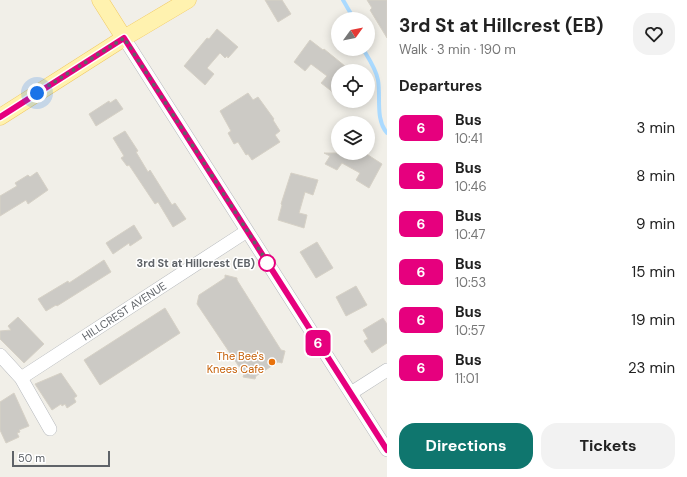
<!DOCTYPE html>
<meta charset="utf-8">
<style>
:root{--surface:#fff;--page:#f2f2f2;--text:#222;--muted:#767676;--accent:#0f766e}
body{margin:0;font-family:"DM Sans",sans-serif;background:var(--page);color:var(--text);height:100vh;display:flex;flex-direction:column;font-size:15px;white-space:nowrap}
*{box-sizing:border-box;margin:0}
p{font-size:13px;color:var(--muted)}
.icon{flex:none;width:22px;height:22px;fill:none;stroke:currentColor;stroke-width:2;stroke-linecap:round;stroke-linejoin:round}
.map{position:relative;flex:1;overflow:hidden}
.drawer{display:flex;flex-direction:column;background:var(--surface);width:300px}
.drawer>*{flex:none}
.badge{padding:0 8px;border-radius:6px;font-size:14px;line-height:26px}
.needle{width:26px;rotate:57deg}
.controls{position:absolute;left:331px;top:12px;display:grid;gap:8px}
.controls a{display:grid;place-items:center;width:44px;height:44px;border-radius:50%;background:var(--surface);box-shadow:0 2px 10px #0003;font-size:20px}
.scale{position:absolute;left:12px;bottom:10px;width:98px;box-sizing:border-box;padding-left:4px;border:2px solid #5f6368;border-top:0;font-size:11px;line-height:14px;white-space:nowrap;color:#5f6368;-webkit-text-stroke:3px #fff;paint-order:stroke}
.you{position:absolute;width:20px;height:20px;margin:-10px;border:3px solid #fff;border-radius:50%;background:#1a73e8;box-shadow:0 0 0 6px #1a73e833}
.map>.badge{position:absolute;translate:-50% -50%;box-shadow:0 0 0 2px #fff}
h2{padding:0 12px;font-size:15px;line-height:36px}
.round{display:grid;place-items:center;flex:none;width:42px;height:42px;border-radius:16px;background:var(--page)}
.overview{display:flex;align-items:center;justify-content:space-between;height:68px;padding:0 12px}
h1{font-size:19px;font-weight:700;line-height:30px}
.action{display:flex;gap:8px;margin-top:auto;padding:8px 12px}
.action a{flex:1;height:46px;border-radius:16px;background:var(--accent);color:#fff;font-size:16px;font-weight:700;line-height:46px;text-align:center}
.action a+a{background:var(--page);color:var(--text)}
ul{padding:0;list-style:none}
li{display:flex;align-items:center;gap:12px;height:48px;padding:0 12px}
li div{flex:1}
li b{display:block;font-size:15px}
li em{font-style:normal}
li .badge{min-width:44px;font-weight:700;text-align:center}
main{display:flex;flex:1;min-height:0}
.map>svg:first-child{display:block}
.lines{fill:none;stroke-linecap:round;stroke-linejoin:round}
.stream{stroke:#aadaff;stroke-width:4}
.building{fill:#cccac5;stroke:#d6d1c6}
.minor-casing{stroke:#b5b8bc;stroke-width:14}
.major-casing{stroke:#f2c960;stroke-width:17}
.minor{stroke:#fff;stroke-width:13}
.major{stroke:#fff2af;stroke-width:16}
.line-casing{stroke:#fff;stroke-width:9}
.line{stroke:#e6007e;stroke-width:6}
.walk{stroke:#5f6368;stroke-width:4;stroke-dasharray:0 7.2}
.stop-dot{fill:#fff;stroke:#e6007e;stroke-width:2}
.food-dot{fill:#e8710a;stroke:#fff;stroke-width:1.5}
.labels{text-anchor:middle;stroke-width:3;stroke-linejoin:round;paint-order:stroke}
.stop-label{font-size:11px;font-weight:bold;fill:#5f6368;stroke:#fff;text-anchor:end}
.street-label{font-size:11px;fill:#5f6368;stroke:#fff}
.food-label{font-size:11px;fill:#c56008;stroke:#fff;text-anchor:end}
</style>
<main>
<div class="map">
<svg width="387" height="477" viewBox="0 0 387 477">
<rect width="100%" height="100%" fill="#f1efe8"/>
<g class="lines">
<!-- stream -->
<path class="stream" d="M343,0L354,19
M363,49C369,59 376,69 378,80C381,97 375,119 387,133"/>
</g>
<!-- building -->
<path class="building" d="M265,0H282L291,14L278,22Z
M367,0H387V38L370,10L372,8Z
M217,29L238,47L228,58L227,56L225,58L220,53L207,68L214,74L205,85L184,66L207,38L209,39Z
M310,40L323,50L324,49L351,71H338V87L334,93L321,83L327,76L311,64L305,71L294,62Z
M248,93L253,100L258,97L274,119L273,120L280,131L275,135L280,142L252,160L248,154L246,155L238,142L234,144L228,133L231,131L220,111Z
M116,99L123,109L96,126L89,114L109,101L110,103Z
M125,131L138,151L136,152L148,172L150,170L172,205L175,203L186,219L173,227L158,202L155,204L129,165L127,166L121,158L124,156L113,138Z
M324,153H365L382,164L369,188L356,180L360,173L342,163L337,170L325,164L330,156Z
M37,172L48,190L28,204L26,200L0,216V196L17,186L15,183L28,175L30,177Z
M291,173L318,180L313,195L305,192L299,213L307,215L304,228L278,220L282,205L281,204Z
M134,225L142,238L130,246L129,243L113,254L106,243Z
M317,242L333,268L316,278L300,252Z
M104,260L111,272L57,306L56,305L46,311L38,299L68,281L69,283Z
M225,275L237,278V280L281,350L285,351L282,363L278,362L256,376L255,379L243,377L244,374L197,304L199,295L225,278Z
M356,286L367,305L346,316L336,297Z
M165,308L180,333L100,385L84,360Z
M18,317L44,344L24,363L0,339V331L11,330L8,326Z
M383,318L387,324V343L372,353L364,341L368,339L363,330Z
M61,373L77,396L74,398L76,402L67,408L65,404L62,406L61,404L52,410L35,384Z
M14,393L29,426L19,430L20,432L17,433L19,437L6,443L0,430V402Z"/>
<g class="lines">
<defs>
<path id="minor" d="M124,38L387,450
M0,355L21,378L50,429
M21,378L247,231
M351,393L387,370"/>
<path id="major" d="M100,0L124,38
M0,117L124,38L188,0"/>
</defs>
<!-- minor casing -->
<use href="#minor" class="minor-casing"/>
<!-- major casing -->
<use href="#major" class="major-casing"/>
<!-- minor -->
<use href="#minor" class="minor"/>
<!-- major -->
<use href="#major" class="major"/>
</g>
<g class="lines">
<defs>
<path id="line" d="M0,117L124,38L387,450"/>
</defs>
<!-- line casing -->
<use href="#line" class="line-casing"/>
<!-- line -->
<use href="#line" class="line"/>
<!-- walk -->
<path class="walk" d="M37,93L124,38L271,268L267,263"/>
</g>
<!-- markers -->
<circle class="stop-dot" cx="267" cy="263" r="8"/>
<circle class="food-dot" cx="272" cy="362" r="4"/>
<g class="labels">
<!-- stop labels -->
<g class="stop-label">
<text x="255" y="267">3rd St at Hillcrest (EB)</text>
</g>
<!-- street labels -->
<g class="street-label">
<text transform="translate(124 311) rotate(-33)" y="4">HILLCREST AVENUE</text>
</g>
<!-- food labels -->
<g class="food-label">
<text x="264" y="360">The Bee's<tspan x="264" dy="13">Knees Cafe</tspan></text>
</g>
</g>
</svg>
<div class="controls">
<a><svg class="needle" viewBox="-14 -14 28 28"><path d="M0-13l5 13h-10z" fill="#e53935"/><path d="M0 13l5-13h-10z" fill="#767676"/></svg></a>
<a><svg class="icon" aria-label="locate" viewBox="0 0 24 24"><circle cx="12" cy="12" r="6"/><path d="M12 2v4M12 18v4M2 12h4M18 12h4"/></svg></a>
<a><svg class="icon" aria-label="layers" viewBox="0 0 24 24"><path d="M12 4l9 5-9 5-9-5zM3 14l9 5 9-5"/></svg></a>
</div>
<div class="scale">50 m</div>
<div class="you" style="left:37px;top:93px"></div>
<b class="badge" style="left:318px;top:343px;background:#e6007e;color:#fff">6</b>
</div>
<section class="drawer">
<div class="overview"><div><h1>3rd St at Hillcrest (EB)</h1><p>Walk · 3 min · 190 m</p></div><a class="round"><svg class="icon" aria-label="heart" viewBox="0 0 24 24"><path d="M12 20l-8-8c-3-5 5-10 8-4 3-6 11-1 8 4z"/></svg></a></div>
<h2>Departures</h2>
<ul>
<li><span class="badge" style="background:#e6007e;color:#fff">6</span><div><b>Bus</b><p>10:41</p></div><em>3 min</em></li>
<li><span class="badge" style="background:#e6007e;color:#fff">6</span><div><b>Bus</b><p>10:46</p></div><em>8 min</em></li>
<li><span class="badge" style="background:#e6007e;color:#fff">6</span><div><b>Bus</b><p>10:47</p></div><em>9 min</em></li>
<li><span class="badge" style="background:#e6007e;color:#fff">6</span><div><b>Bus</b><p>10:53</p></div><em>15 min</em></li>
<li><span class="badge" style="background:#e6007e;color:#fff">6</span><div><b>Bus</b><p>10:57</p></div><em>19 min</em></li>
<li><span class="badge" style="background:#e6007e;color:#fff">6</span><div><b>Bus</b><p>11:01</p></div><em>23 min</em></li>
</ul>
<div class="action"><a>Directions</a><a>Tickets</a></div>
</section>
</main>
